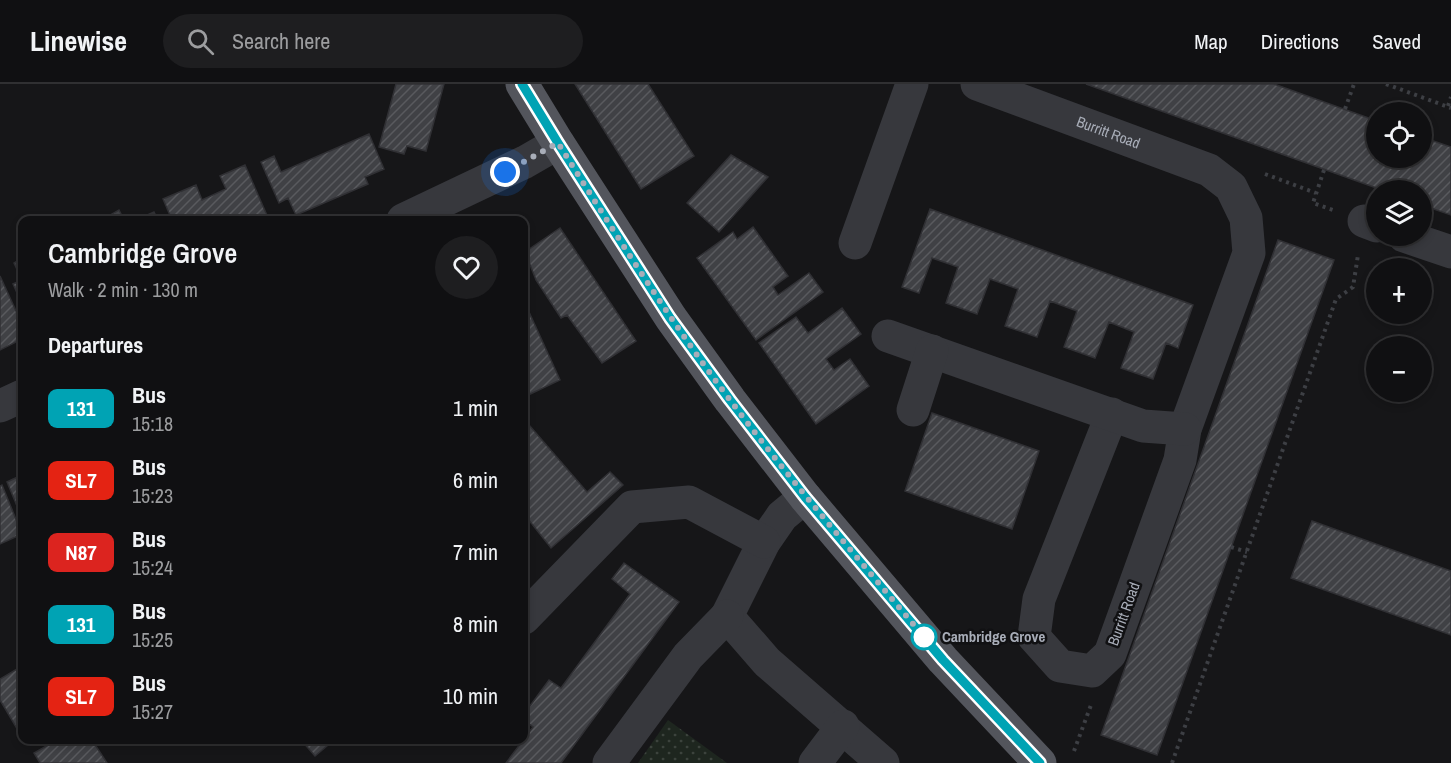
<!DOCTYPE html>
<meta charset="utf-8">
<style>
:root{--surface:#101012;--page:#1e1e20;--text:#f1f3f6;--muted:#9c9d9f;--line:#303032}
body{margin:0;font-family:"Archivo Narrow",sans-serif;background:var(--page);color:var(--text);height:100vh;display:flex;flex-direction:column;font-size:22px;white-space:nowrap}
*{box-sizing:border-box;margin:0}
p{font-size:20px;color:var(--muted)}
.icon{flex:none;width:33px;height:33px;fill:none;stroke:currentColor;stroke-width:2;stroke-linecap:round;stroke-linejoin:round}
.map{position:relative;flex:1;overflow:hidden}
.side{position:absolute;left:18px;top:132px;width:510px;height:528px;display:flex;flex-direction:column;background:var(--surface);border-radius:12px;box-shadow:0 3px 9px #0003,0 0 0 2px var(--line)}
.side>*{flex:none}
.badge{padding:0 12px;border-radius:9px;font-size:21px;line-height:39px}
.controls{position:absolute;left:1366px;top:18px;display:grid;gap:12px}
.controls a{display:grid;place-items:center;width:66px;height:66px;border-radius:50%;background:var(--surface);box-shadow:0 3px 9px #0003,0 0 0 2px var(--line);font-size:30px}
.you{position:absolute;width:30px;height:30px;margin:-15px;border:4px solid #fff;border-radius:50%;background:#1a73e8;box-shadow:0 0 0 9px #1a73e833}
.map>.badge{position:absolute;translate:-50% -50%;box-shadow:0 0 0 3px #fff}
h2{padding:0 30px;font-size:22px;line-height:54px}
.round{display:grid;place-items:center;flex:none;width:63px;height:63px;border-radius:32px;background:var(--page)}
.summary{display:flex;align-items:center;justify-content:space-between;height:102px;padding:0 30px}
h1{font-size:28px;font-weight:600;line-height:45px}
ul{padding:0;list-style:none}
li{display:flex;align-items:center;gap:18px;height:72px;padding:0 30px}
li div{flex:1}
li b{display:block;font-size:22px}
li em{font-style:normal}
li .badge{min-width:66px;font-weight:700;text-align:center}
header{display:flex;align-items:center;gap:36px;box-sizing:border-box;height:84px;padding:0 30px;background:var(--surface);border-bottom:2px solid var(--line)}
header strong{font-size:28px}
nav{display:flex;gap:33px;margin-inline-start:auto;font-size:21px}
.search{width:420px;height:54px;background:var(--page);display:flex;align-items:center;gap:15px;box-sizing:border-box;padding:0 21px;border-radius:33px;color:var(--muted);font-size:22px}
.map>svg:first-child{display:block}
.grass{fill:url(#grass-dots)}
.building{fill:url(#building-hatch);stroke:#303034;stroke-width:1.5}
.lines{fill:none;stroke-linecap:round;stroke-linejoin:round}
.path{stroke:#3d3f44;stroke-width:4;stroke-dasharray:3 4.5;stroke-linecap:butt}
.minor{stroke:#37383d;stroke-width:33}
.major{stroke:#53555c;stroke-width:33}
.line-casing{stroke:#fff;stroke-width:14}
.line{stroke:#00a3b4;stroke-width:9}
.walk{stroke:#a8adb8;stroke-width:6;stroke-dasharray:0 10.8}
.stop-dot{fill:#fff;stroke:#00a3b4;stroke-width:3}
.labels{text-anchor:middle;stroke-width:5;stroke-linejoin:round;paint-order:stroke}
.street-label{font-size:15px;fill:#a8adb8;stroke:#111113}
.stop-label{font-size:15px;font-weight:bold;fill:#a8adb8;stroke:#111113;text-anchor:start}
</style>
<header>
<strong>Linewise</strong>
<div class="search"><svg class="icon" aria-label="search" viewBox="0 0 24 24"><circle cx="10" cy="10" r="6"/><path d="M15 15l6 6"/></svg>Search here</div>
<nav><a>Map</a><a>Directions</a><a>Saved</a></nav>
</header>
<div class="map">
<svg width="1451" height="679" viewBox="0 0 1451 679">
<defs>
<pattern id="grass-dots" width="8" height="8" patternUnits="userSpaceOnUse" patternTransform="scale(1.5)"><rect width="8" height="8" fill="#1e261f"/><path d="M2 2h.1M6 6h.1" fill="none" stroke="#3c433d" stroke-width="1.8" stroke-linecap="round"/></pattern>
<pattern id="building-hatch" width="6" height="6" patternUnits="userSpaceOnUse" patternTransform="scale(1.5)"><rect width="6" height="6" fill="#404145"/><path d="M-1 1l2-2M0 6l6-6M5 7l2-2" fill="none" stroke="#595a5e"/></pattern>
</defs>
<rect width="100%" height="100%" fill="#161618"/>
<!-- grass -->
<path class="grass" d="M668,636L727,679H638Z"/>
<!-- building -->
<path class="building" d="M396,0H444L426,67L407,62L404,70L379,63Z
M575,0H648L694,72L641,105Z
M1086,0H1274L1377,37V74H1422V53L1451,63V131L1422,121V106H1382Z
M369,50L384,85L365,93L368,100L296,131L288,114L279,119L261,78L274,72L281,88Z
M731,71L768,93L719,148L687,119Z
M245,81L269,136H172L163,115L196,101L202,116L226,105L220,92Z
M930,125L1193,221L1178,264L1166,259L1153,295L1121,284L1134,248L1109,238L1095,274L1064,263L1077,227L1050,217L1037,253L1005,242L1018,205L990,195L977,230L946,219L958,183L932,174L919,209L902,203Z
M119,126L124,136H106L105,134Z
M154,128L158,136H136Z
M753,143L788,192L773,203L778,211L809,189L823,208L756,256L697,174L733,148L737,155Z
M560,144L636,257L602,279L567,231L561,234L536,196L525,168Z
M1278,156L1334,176L1157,671L1101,651Z
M22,174V220L13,200L22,196L14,179Z
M0,192L22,240V255L0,266Z
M524,217L560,296L524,313Z
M842,224L861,250L826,275L834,286L850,275L869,302L816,340L759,259L796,233L808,249Z
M932,329L1039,367L1012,445L905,407Z
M529,341L587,408L610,388L623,401L551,464L524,430V344Z
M22,391V434L7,398Z
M2,401L22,450L0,460V402Z
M1312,437L1451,487V551L1291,494Z
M624,479L679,518L561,679H506L533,643L524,636V630L549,596L561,604L630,510L612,495Z
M22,582V653L0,616V595Z
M57,656H92L107,679H40L34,669Z
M301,656H334L315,672Z"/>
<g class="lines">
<!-- path -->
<path class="path" d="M1386,0L1451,24
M1448,22L1451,13
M1345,25L1354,0
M1324,86L1313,119L1333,126
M1265,90L1316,109
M1231,463L1247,468
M1074,667L1091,621
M1172,679L1336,215L1353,203L1358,171"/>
<!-- minor -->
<g class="minor">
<path id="s1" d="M977,0L1209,86L1231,103L1246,134L1249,169L1185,345L1180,376L1110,570L1092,587L1060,582L1034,553L1039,515L1112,330"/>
<path d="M403,136L525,78L558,59"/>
<path d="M1364,137L1377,142"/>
<path d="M1404,152L1451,168"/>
<path d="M855,159L912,0"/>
<path d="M888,252L1143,342L1185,345"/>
<path d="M0,322L22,312"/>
<path d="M913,326L932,267"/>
<path d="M805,413L782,432L764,458L727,532L767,578L883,679"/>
<path d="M524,534L632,423L689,418L764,458"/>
<path d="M609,679L688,572L727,532"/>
<path d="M815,679L843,642"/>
</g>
<!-- major -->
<path class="major" d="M522,0L558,59L671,234L730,316L805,413L943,576L1040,679"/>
</g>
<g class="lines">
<defs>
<path id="line" d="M522,0L558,59L670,234L730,316L805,413L943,576L1040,679"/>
</defs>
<!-- line casing -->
<use href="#line" class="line-casing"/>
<!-- line -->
<use href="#line" class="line"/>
<!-- walk -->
<path class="walk" d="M505,88L558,59C613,146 668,234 730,316C793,400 862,479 929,559L924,553"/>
</g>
<!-- markers -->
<circle class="stop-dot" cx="924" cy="553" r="12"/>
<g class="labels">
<!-- street labels -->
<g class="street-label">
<text dy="5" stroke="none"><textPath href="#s1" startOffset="140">Burritt Road</textPath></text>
<text transform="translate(1124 530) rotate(-70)" y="5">Burritt Road</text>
</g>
<!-- stop labels -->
<g class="stop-label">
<text x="942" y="558">Cambridge Grove</text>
</g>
</g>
</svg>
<div class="controls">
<a><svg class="icon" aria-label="locate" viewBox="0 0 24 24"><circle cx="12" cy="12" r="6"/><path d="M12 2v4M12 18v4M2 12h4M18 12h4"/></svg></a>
<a><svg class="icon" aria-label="layers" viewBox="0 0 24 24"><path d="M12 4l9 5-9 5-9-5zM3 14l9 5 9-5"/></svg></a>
<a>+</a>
<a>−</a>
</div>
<div class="you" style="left:505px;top:88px"></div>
<section class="side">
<div class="summary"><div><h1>Cambridge Grove</h1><p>Walk · 2 min · 130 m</p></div><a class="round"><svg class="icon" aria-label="heart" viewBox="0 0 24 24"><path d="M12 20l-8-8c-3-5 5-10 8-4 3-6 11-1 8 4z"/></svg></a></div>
<h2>Departures</h2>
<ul>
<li><span class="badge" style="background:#00a3b4;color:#fff">131</span><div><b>Bus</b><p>15:18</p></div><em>1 min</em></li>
<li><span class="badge" style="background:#e42313;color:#fff">SL7</span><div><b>Bus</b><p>15:23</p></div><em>6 min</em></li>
<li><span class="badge" style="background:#dc241f;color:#fff">N87</span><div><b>Bus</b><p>15:24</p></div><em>7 min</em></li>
<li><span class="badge" style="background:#00a3b4;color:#fff">131</span><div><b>Bus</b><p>15:25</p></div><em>8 min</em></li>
<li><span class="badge" style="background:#e42313;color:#fff">SL7</span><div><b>Bus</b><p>15:27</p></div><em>10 min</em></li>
</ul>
</section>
</div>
